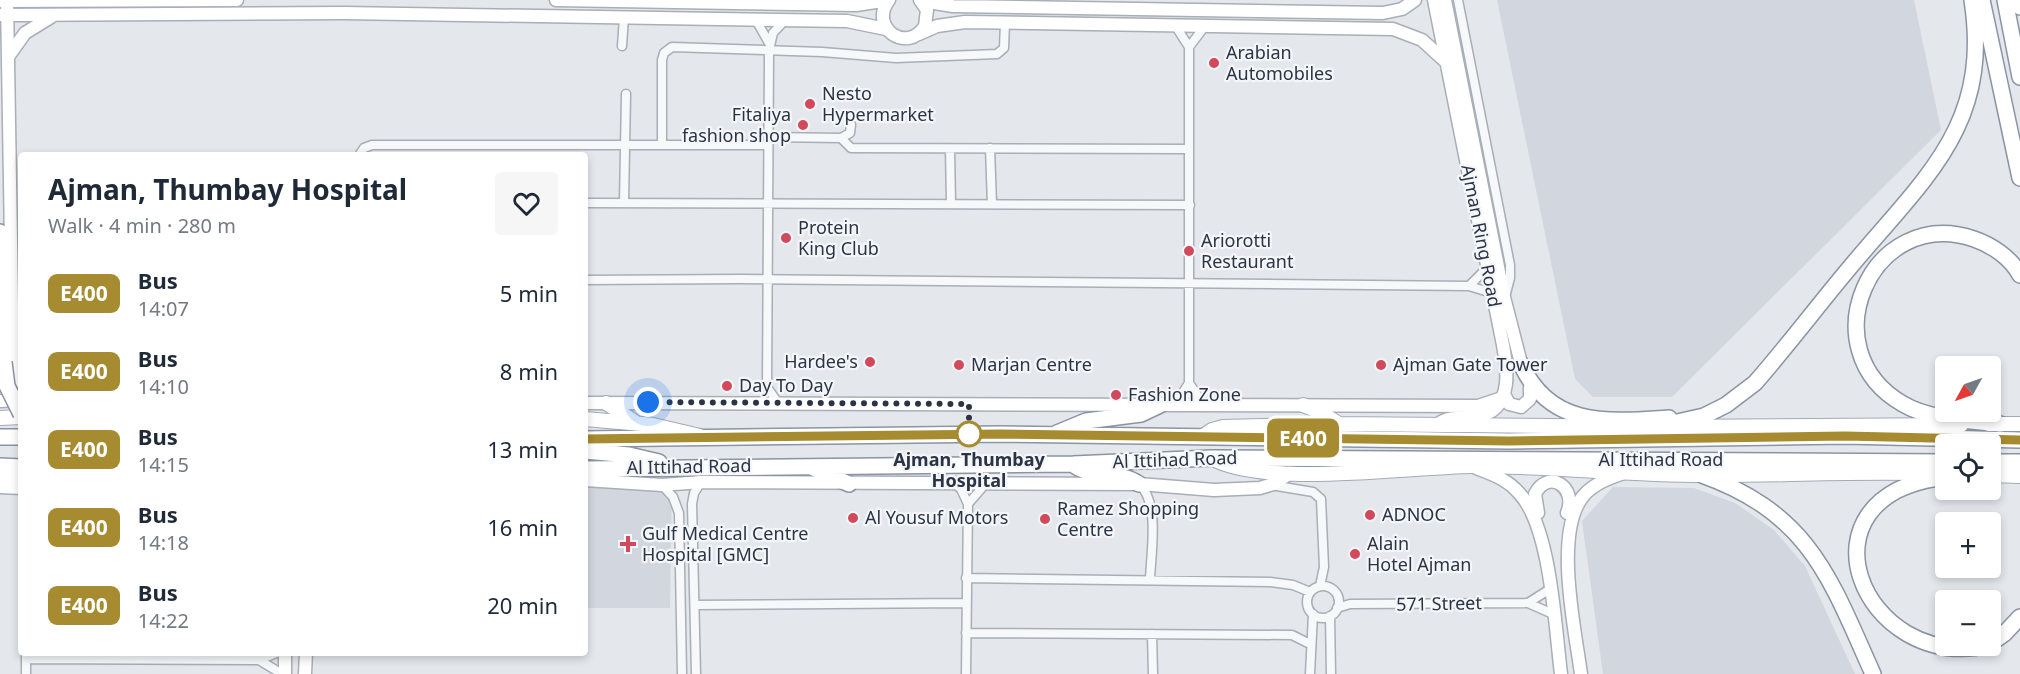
<!DOCTYPE html>
<meta charset="utf-8">
<style>
:root{--surface:#fff;--page:#f6f6f7;--text:#1f2937;--muted:#747a83}
body{margin:0;font-family:"Noto Sans",sans-serif;background:var(--page);color:var(--text);height:100vh;display:flex;flex-direction:column;font-size:22px;white-space:nowrap}
*{box-sizing:border-box;margin:0}
p{font-size:20px;color:var(--muted)}
.icon{flex:none;width:33px;height:33px;fill:none;stroke:currentColor;stroke-width:2;stroke-linecap:round;stroke-linejoin:round}
.map{position:relative;flex:1;overflow:hidden}
.panel{position:absolute;left:18px;top:152px;width:570px;height:504px;display:flex;flex-direction:column;background:var(--surface);border-radius:6px;box-shadow:0 3px 9px #0003}
.panel>*{flex:none}
.badge{padding:0 12px;border-radius:9px;font-size:21px;line-height:39px}
.needle{width:39px;rotate:230deg}
.fabs{position:absolute;left:1935px;top:356px;display:grid;gap:12px}
.fabs a{display:grid;place-items:center;width:66px;height:66px;border-radius:6px;background:var(--surface);box-shadow:0 3px 9px #0003;font-size:30px}
.you{position:absolute;width:30px;height:30px;margin:-15px;border:4px solid #fff;border-radius:50%;background:#1a73e8;box-shadow:0 0 0 9px #1a73e833}
.map>.badge{position:absolute;translate:-50% -50%;box-shadow:0 0 0 3px #fff}
.round{display:grid;place-items:center;flex:none;width:63px;height:63px;border-radius:6px;background:var(--page)}
.overview{display:flex;align-items:center;justify-content:space-between;height:102px;padding:0 30px}
h1{font-size:28px;font-weight:700;line-height:45px}
ul{padding:0;list-style:none}
li{display:flex;align-items:center;gap:18px;height:78px;padding:0 30px}
li div{flex:1}
li b{display:block;font-size:22px}
li em{font-style:normal}
li .badge{min-width:66px;font-weight:700;text-align:center}
.map>svg:first-child{display:block}
.built{fill:#d2d6de}
.lines{fill:none;stroke-linecap:round;stroke-linejoin:round}
.street-casing{stroke:#a9aeb7;stroke-width:11}
.secondary-casing{stroke:#a9aeb7;stroke-width:15}
.primary-casing{stroke:#a3abb8;stroke-width:16}
.highway-casing{stroke:#8b94a3;stroke-width:18}
.street{stroke:#f7f8fa;stroke-width:8}
.secondary{stroke:#fff;stroke-width:12}
.primary{stroke:#fff;stroke-width:14}
.highway{stroke:#fff;stroke-width:15}
.highway-bridge-casing{stroke:#8b94a3;stroke-width:18;stroke-linecap:butt}
.highway-bridge{stroke:#fff;stroke-width:15}
.line-casing{stroke:#fff;stroke-width:14}
.line{stroke:#a78b30;stroke-width:9}
.walk{stroke:#2b3445;stroke-width:6;stroke-dasharray:0 10.8}
.poi-dot{fill:#d1495b;stroke:#f4f6f9;stroke-width:2}
.stop-dot{fill:#fff;stroke:#a78b30;stroke-width:3}
.labels{text-anchor:middle;stroke-width:4.5;stroke-linejoin:round;paint-order:stroke}
.poi-label{font-size:18px;fill:#2b3445;stroke:#f4f6f9;text-anchor:start}
.street-label{font-size:18px;fill:#2b3445;stroke:#f4f6f9}
.stop-label{font-size:18px;font-weight:bold;fill:#2b3445;stroke:#f4f6f9}
</style>
<div class="map">
<svg width="2020" height="674" viewBox="0 0 2020 674">
<rect width="100%" height="100%" fill="#e4e7ec"/>
<!-- built -->
<path class="built" d="M1497,0H1914L1941,130L1672,397H1593L1575,379Z
M585,464L666,468L672,480L670,608H585Z
M1613,487L1694,488L1735,503L1774,530L1805,566L1855,674H1603L1582,521Z"/>
<g class="lines">
<defs>
<path id="street" d="M1458,0L1510,265V278L1505,297
M756,20L769,43
M1175,25L1189,47V383L1175,405
M622,46L624,17
M1189,47L1205,26
M768,137L841,138L850,133L851,125
M841,138L851,148L1189,149
M662,145V60L664,53L672,47L822,52L896,58L997,54L1004,48L1005,23
M990,148L992,204
M950,149L951,204
M360,154L364,148L372,145H768
M585,203L1190,205
M624,203L626,94
M585,280L741,279L1469,286L1492,293
M1469,286L1487,268
M1189,383L1204,405
M778,403L767,387L769,50L773,33L785,20
M953,482L961,489L968,504L966,674
M1139,484C1160,502 1151,553 1150,579
M662,485L673,497L679,513L682,674
M1271,485L1313,492L1321,499L1324,567L1320,586
M968,504L987,482
M966,578L1270,582L1293,585L1310,592
M1307 602a16 16 0 1 1 32 0a16 16 0 1 1-32 0Z
M1528,603L1550,589
M696,605L966,603
M1337,608L1350,604L1528,603L1553,614
M1330,616L1331,674
M966,633L1292,635L1310,644
M1152,634L1153,674
M26,659L259,660L279,652
M259,660L282,674
M26,674V652
M696,674L692,504L694,493L701,482
M1310,674L1313,614"/>
<path id="secondary" d="M7,0L13,365L21,388
M556,0L856,5L889,0
M889,0C868,27 907,55 925,26L927,10L920,0
M1434,0L1501,335C1507,363 1517,412 1474,417C1462,418 1449,416 1438,424
M1445,0L1504,297L1523,371
M1,1L237,0
M922,1L953,6L1383,13L1402,9L1415,0
M0,15L344,13L847,21L886,29
M919,34L937,26L965,22L1393,29L1422,40L1446,62
M8,57L25,33L51,17
M1504,394L1509,404L1521,407L1530,399V387
M0,401L20,400
M585,403L1478,406L1502,398
M1476,468C1492,474 1507,479 1519,493C1551,527 1555,627 1561,674
M585,480L662,485L701,482L1139,484L1214,490L1260,488L1273,484L1291,473
M0,487L21,488
M1538,513L1535,494C1548,468 1578,487 1567,513
M285,674V652
M305,674L306,652
M1581,674C1575,629 1553,531 1584,495C1595,483 1609,478 1624,473"/>
<path id="primary" d="M606,403L635,422
M1303,405L1318,411L1339,424
M0,418L21,417
M585,419L653,425L700,436
M1989,424H2020
M1203,436L1212,430L1223,427L1339,424L1655,427L1961,425
M1211,458C1265,488 1406,467 1472,466C1549,466 1627,475 1704,475C1784,476 1865,470 1946,474
M1990,475L2020,476"/>
<path id="highway" d="M1982,0L2020,178
M2005,0L2020,77
M2018,0L2020,7
M0,232L4,362
M1521,364C1550,428 1608,422 1669,418
M2000,424C1969,420 1930,420 1903,404C1808,350 1871,204 1974,239C1992,245 2011,258 2020,275
M1655,427L1704,416L1726,405L1755,383C1790,343 1822,300 1857,259C1929,174 1991,122 1972,0
M1057,433L1086,421L1141,414L1160,405
M0,437H21
M585,439L1001,434L1509,441L1845,436L2020,440
M585,451L629,455L659,462
M1990,462H2020
M0,466L21,467
M1075,466C1095,479 1119,470 1139,484
M813,468L849,484
M585,469L1073,464L1211,458L1946,462
M1702,475C1810,514 1830,578 1873,674
M1946,477C1789,494 1862,674 1989,645
M0,478L21,480
M1990,644L2004,634L2020,617"/>
</defs>
<!-- street casing -->
<use href="#street" class="street-casing"/>
<!-- secondary casing -->
<use href="#secondary" class="secondary-casing"/>
<!-- primary casing -->
<use href="#primary" class="primary-casing"/>
<!-- highway casing -->
<use href="#highway" class="highway-casing"/>
<!-- street -->
<use href="#street" class="street"/>
<!-- secondary -->
<use href="#secondary" class="secondary"/>
<!-- primary -->
<use href="#primary" class="primary"/>
<!-- highway -->
<use href="#highway" class="highway"/>
<defs>
<path id="highway-bridge" d="M4,362L7,386L21,414"/>
</defs>
<!-- highway-bridge casing -->
<use href="#highway-bridge" class="highway-bridge-casing"/>
<!-- highway-bridge -->
<use href="#highway-bridge" class="highway-bridge"/>
</g>
<g class="lines">
<defs>
<path id="line" d="M585,439L1001,434L1509,441L1845,436L2020,440"/>
</defs>
<!-- line casing -->
<use href="#line" class="line-casing"/>
<!-- line -->
<use href="#line" class="line"/>
<!-- walk -->
<path class="walk" d="M648,402L969,404V434"/>
</g>
<!-- markers -->
<g class="poi-dot">
<circle cx="1214" cy="63" r="6"/>
<circle cx="810" cy="104" r="6"/>
<circle cx="803" cy="125" r="6"/>
<circle cx="786" cy="238" r="6"/>
<circle cx="1189" cy="251" r="6"/>
<circle cx="870" cy="362" r="6"/>
<circle cx="959" cy="365" r="6"/>
<circle cx="1381" cy="365" r="6"/>
<circle cx="727" cy="386" r="6"/>
<circle cx="1116" cy="395" r="6"/>
<circle cx="1370" cy="515" r="6"/>
<circle cx="853" cy="518" r="6"/>
<circle cx="1045" cy="519" r="6"/>
<path d="M625 535h6v6h6v6h-6v6h-6v-6h-6v-6h6z"/>
<circle cx="1355" cy="554" r="6"/>
</g>
<circle class="stop-dot" cx="969" cy="434" r="12"/>
<g class="labels">
<!-- poi labels -->
<g class="poi-label">
<text x="1226" y="59">Arabian<tspan x="1226" dy="21">Automobiles</tspan></text>
<text x="822" y="100">Nesto<tspan x="822" dy="21">Hypermarket</tspan></text>
<text x="791" y="121" text-anchor="end">Fitaliya<tspan x="791" dy="21">fashion shop</tspan></text>
<text x="798" y="234">Protein<tspan x="798" dy="21">King Club</tspan></text>
<text x="1201" y="247">Ariorotti<tspan x="1201" dy="21">Restaurant</tspan></text>
<text x="858" y="368" text-anchor="end">Hardee's</text>
<text x="971" y="371">Marjan Centre</text>
<text x="1393" y="371">Ajman Gate Tower</text>
<text x="739" y="392">Day To Day</text>
<text x="1128" y="401">Fashion Zone</text>
<text x="1057" y="515">Ramez Shopping<tspan x="1057" dy="21">Centre</tspan></text>
<text x="1382" y="521">ADNOC</text>
<text x="865" y="524">Al Yousuf Motors</text>
<text x="642" y="540">Gulf Medical Centre<tspan x="642" dy="21">Hospital [GMC]</tspan></text>
<text x="1367" y="550">Alain<tspan x="1367" dy="21">Hotel Ajman</tspan></text>
</g>
<!-- street labels -->
<g class="street-label">
<text transform="translate(1481 236) rotate(79)" y="6">Ajman Ring Road</text>
<text transform="translate(1175 460) rotate(-2)" y="6">Al Ittihad Road</text>
<text x="1661" y="466">Al Ittihad Road</text>
<text transform="translate(689 467) rotate(-1)" y="6">Al Ittihad Road</text>
<text transform="translate(1439 604) rotate(-1)" y="6">571 Street</text>
</g>
<!-- stop labels -->
<g class="stop-label">
<text x="969" y="466">Ajman, Thumbay<tspan x="969" dy="21">Hospital</tspan></text>
</g>
</g>
</svg>
<div class="fabs">
<a><svg class="needle" viewBox="-14 -14 28 28"><path d="M0-13l5 13h-10z" fill="#e53935"/><path d="M0 13l5-13h-10z" fill="#747a83"/></svg></a>
<a><svg class="icon" aria-label="locate" viewBox="0 0 24 24"><circle cx="12" cy="12" r="6"/><path d="M12 2v4M12 18v4M2 12h4M18 12h4"/></svg></a>
<a>+</a>
<a>−</a>
</div>
<div class="you" style="left:648px;top:402px"></div>
<b class="badge" style="left:1303px;top:438px;background:#a78b30;color:#fff">E400</b>
<section class="panel">
<div class="overview"><div><h1>Ajman, Thumbay Hospital</h1><p>Walk · 4 min · 280 m</p></div><a class="round"><svg class="icon" aria-label="heart" viewBox="0 0 24 24"><path d="M12 20l-8-8c-3-5 5-10 8-4 3-6 11-1 8 4z"/></svg></a></div>
<ul>
<li><span class="badge" style="background:#a78b30;color:#fff">E400</span><div><b>Bus</b><p>14:07</p></div><em>5 min</em></li>
<li><span class="badge" style="background:#a78b30;color:#fff">E400</span><div><b>Bus</b><p>14:10</p></div><em>8 min</em></li>
<li><span class="badge" style="background:#a78b30;color:#fff">E400</span><div><b>Bus</b><p>14:15</p></div><em>13 min</em></li>
<li><span class="badge" style="background:#a78b30;color:#fff">E400</span><div><b>Bus</b><p>14:18</p></div><em>16 min</em></li>
<li><span class="badge" style="background:#a78b30;color:#fff">E400</span><div><b>Bus</b><p>14:22</p></div><em>20 min</em></li>
</ul>
</section>
</div>
